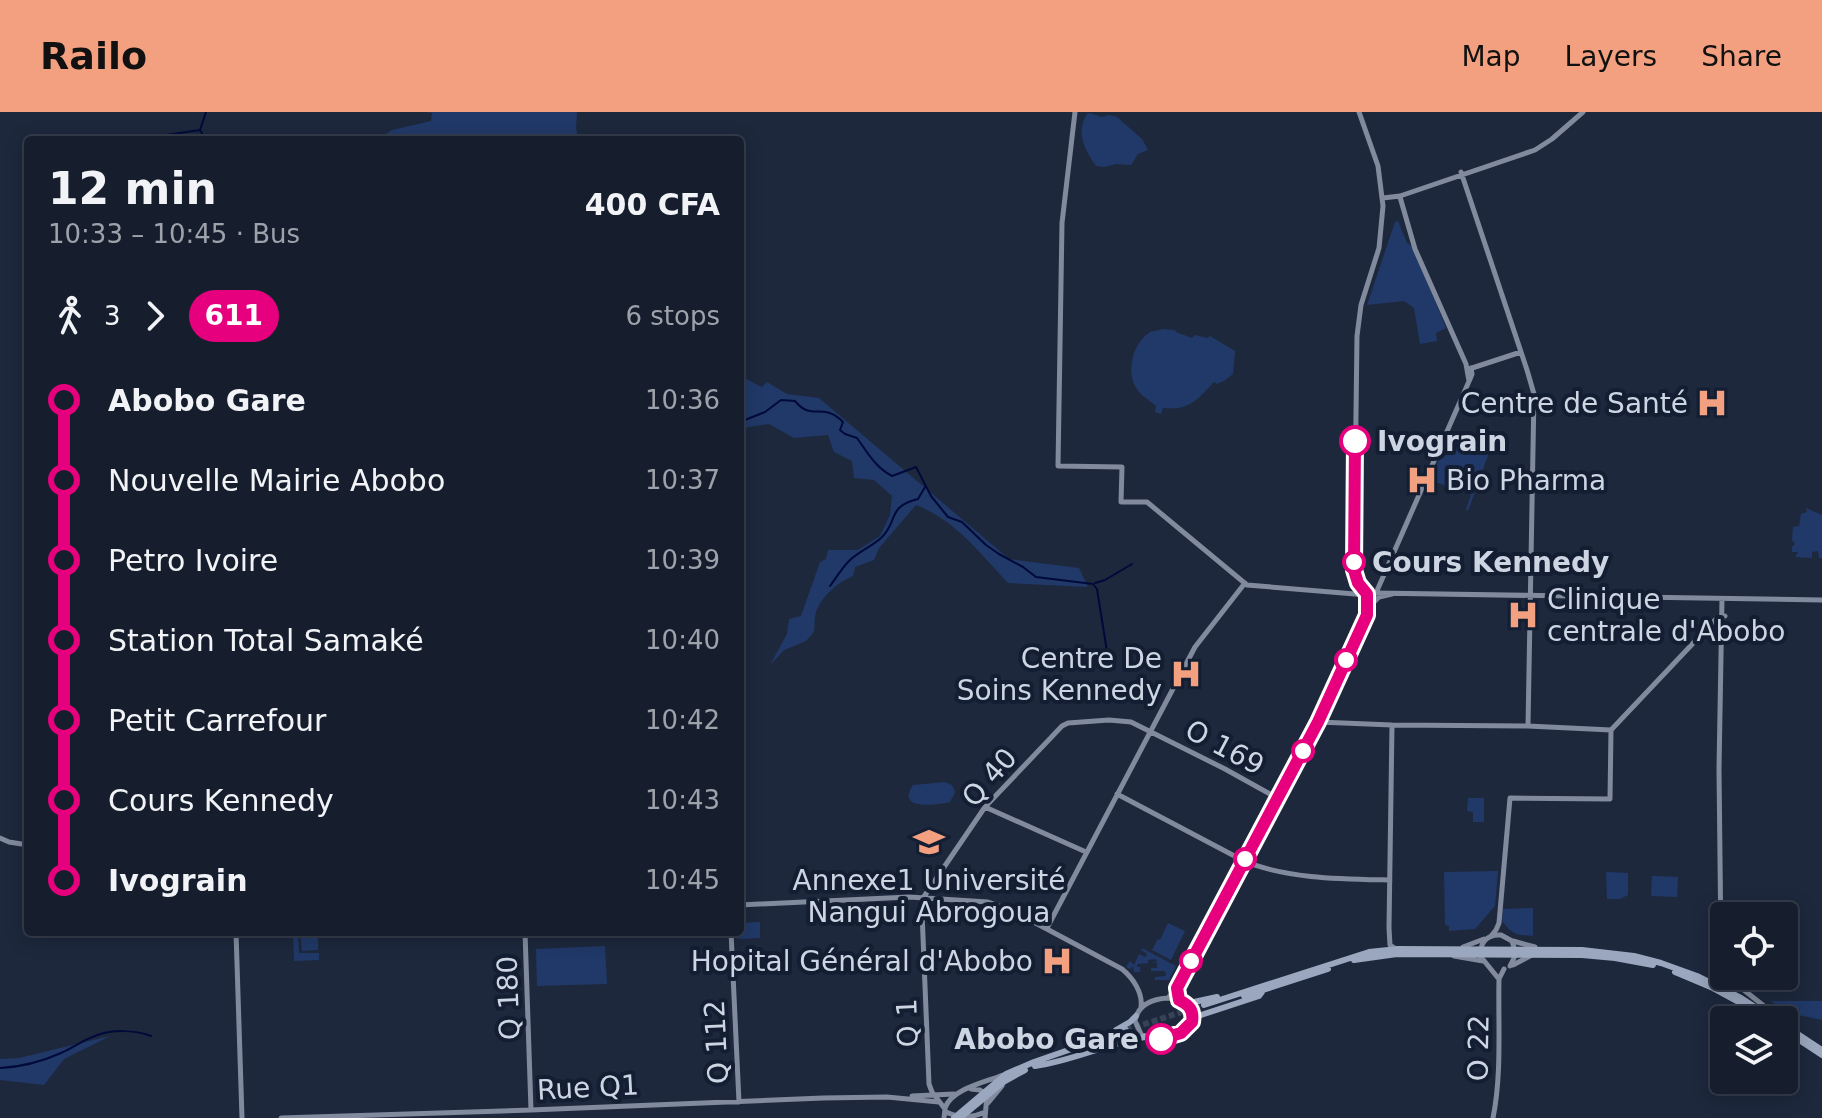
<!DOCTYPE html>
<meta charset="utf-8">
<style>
:root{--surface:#161e2e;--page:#1f2736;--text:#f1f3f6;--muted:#9ea2aa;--line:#353c4a;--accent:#f2a07f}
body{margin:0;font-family:"DejaVu Sans",sans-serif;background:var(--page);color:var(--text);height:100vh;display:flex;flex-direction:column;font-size:30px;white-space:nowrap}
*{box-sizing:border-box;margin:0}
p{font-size:26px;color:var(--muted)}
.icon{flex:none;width:44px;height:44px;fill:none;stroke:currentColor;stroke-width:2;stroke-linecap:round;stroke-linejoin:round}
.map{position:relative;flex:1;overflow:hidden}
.panel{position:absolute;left:24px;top:24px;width:720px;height:800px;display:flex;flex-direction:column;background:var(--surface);border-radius:8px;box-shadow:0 4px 20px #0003,0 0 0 2px var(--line)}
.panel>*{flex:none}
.badge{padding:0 16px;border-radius:26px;font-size:28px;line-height:52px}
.tools{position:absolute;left:1710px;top:790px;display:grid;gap:16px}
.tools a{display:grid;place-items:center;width:88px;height:88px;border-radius:8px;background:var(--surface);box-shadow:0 4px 20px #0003,0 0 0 2px var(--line);font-size:40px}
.map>.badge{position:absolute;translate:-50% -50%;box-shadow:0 0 0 4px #fff}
.legs{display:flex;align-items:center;gap:12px;height:88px;padding:0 24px;font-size:26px}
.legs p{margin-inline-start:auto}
.overview{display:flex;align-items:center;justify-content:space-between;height:136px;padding:0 24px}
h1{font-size:44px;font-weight:700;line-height:60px}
ul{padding:0 24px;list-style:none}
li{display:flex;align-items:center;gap:28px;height:80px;font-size:30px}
li i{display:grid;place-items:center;width:12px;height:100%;margin:0 10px;background:currentColor}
li i::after{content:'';width:20px;height:20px;margin:-10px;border:6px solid;border-radius:50%;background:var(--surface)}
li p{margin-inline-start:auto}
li:first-child i{background:linear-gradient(#0000 50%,currentColor 0)}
li:last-child i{background:linear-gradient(currentColor 50%,#0000 0)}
header{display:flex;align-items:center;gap:48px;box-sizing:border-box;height:112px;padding:0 40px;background:var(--accent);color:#111}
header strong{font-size:38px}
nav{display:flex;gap:44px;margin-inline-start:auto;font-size:28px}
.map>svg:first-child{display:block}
.green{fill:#213968}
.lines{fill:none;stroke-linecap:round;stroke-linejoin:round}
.stream{stroke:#000a3a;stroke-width:2}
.primary-tunnel{stroke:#374256;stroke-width:6;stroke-dasharray:6 3;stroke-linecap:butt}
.secondary{stroke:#828b9d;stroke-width:5}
.primary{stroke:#9aa7be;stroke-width:6}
.line-1-casing{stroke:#fff;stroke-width:18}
.line-1{stroke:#e6007e;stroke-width:12}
.stop-1-dot{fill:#fff;stroke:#e6007e;stroke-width:4}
.labels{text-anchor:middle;stroke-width:8;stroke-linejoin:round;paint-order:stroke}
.poi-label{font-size:28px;fill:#cdd5e3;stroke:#131e33;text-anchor:end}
.stop-label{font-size:28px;font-weight:bold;fill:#cdd5e3;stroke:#131e33;text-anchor:start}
.street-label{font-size:28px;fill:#cdd5e3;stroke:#131e33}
</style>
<header>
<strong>Railo</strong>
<nav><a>Map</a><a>Layers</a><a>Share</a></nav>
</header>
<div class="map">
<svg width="1822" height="1006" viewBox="0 0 1822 1006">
<rect width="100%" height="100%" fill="#1d283d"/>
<!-- green -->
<path class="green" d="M426,0H577L576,17L579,28H376L392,18L431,9L432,1Z
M1090,1L1102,5L1109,3L1117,5L1142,27L1148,38L1138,42L1131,53L1116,52L1104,55L1096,54C1085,38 1075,21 1087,2Z
M1398,109L1407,131L1413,135L1446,216L1436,221L1437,229L1420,232L1414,196L1404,189L1367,193L1395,110Z
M1163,217L1175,218L1176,220L1192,226L1195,223L1207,226L1210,224L1235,239L1233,262L1224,269L1217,272L1214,270C1197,288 1189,299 1163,296L1161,302L1155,300L1156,294C1148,287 1139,283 1134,272C1127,255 1134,230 1150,220C1151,220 1162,217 1163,217Z
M740,264L762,275L767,270L787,282L819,286L1009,447L1079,456L1088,475L1008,471C980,441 955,408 916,393L879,436L874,448L855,455L853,464C838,470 821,485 816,500C814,507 815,513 814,520L806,529L784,538L770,553L787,522L789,507L801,504L820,450L826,447L828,438H858L880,424L890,403L892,384L874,368L854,366L852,349L834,340L828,323L794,326L769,312L748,315L740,320Z
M1456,320L1491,335L1468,399L1466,397L1471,383L1430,368L1443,338L1448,339Z
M1806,396L1822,403V446H1819L1818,439L1812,440V446L1795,445L1798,440H1792V435L1795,432L1792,428L1793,415L1799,414L1801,402L1807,400Z
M945,670L952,673L955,680L950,690C937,693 895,699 913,673Z
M1468,686H1484V710H1473V700L1467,699Z
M1498,759L1495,794L1475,817L1449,819V814L1445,813L1444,760Z
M1606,760L1628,761V783L1620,787H1607Z
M1652,764L1678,765L1677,785L1651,784Z
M1533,796V824C1516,823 1513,823 1502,809L1503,797Z
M760,810V826L737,827V820H740V811Z
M1168,811L1185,819L1171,848L1152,838L1158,827L1160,828Z
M293,820H298L299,841H319V848L294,849Z
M300,820H318V838L302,839Z
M605,834L607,872L537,874L536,837Z
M1142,836L1176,854L1169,868H1155V865L1166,864L1165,859H1151V856H1157V851H1151L1157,850L1156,847L1147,848L1149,851L1137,852V855H1140V860H1134L1133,854L1130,857L1126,855L1130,849L1134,853L1139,842L1145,845L1147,842L1141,838Z
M1770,889H1822V908L1794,902Z
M110,924L64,947L44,973L0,968V947L19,946Z"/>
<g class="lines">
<!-- stream -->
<path class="stream" d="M154,28L166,23L200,18
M206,28L200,18L206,0
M740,310L765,300L781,288L795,289C812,310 822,289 843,310L840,318L845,322L857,326C868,341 875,355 892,364L916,355L931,384L948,405L962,410L986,433L999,442L1023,455L1036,465L1093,472L1097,477L1109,552
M1095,471L1105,468L1132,452
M830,474C836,466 842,456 849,449C858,440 871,435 881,426C899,409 886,395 918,387L925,375
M0,956C21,955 41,950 61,941C73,936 83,928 95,924C112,917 135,918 151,924"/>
<!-- primary-tunnel -->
<path class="primary-tunnel" d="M1126,918L1204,893"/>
<!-- secondary -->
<path class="secondary" d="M1075,0L1062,111L1058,354L1122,355L1121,390H1147L1247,473L1367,483
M1359,0L1378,54L1383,94L1379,136L1361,193L1357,224L1354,458L1357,469L1367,482
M1461,60L1527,258L1534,282L1528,614
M1400,85L1415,137L1466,252L1469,269
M1383,86L1400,84L1535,38L1552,27L1583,0
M1469,257L1521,240
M1374,481L1822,488
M1376,481L1470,267L1472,262L1471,256
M1722,487L1719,657L1721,836L1724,841
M1318,610L1392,613L1528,614L1611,618
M1392,613L1389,816L1390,833L1396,837
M1611,618L1716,507L1725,504
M1117,682L1244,749C1287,767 1343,767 1390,768
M985,695L1086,740
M0,726L9,730L28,733
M740,793L909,785L988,790L1011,798L1122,857C1133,866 1143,881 1141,895
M1047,816L1195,535L1245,471
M236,820L242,1006
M525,820L531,998
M731,820L739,990
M1491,824L1496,818L1499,811L1510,686L1610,687L1611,618
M1513,829L1535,835
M1463,835L1484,827
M1454,844L1483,849
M1513,853L1532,843
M1735,864V871L1769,898L1770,905
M1498,866L1481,845C1479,831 1487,822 1501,823L1512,829L1516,842L1510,854
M1168,886L1177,876L1318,610L1372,492L1379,485L1392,482
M1168,886L1179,888L1189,895C1201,924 1160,933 1141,922L1135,909C1138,892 1152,887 1168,886Z
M971,977L980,978L987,983L985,1006
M912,984L954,982
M988,991L1002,974
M945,996C951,977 986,970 1003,963
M946,1000C958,1006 973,1006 985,1000
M281,1006L531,998L823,986L887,985L939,990
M944,1006L945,997L932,980L929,972L922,800L923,786L985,695L1062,614L1068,611L1109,608L1131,610L1225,657L1277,686
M1493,1006C1502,961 1498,913 1499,867L1504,857"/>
<!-- primary -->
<path class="primary" d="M1354,848L1397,842L1582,843L1615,846L1653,853
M1675,860L1713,876L1748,895
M1244,884L1328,857
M1185,892L1217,885
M1204,893L1369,840L1398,837L1582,838L1634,844L1661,851L1697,864L1741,886L1775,908
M1192,908L1201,903L1259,884L1262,880
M1784,913L1822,938
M1116,918L1130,910L1136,904
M1784,918L1822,943
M1035,954C1073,949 1108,931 1145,925
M954,1006L1006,962L1034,950L1126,918
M960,1006L1005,969L1025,958"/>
</g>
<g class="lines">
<defs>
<path id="line-1" d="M1161,927L1181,921L1192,910C1194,898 1189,893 1179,888L1177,876L1318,610L1367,503V482L1358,471L1354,458L1355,329"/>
</defs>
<!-- line-1 casing -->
<use href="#line-1" class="line-1-casing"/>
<!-- line-1 -->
<use href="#line-1" class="line-1"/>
</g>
<!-- icons -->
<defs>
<symbol id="hospital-bare" viewBox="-9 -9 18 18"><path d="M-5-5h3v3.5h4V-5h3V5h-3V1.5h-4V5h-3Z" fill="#f2a07f" stroke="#131e33" stroke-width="2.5" paint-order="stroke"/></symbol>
<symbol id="university-bare" viewBox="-9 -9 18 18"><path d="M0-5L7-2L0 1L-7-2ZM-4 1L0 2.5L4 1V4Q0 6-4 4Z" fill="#f2a07f" stroke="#131e33" stroke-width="2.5" paint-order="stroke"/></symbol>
</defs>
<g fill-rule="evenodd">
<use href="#hospital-bare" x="1690" y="269" width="44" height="44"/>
<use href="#hospital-bare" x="1400" y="346" width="44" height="44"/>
<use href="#hospital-bare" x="1501" y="481" width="44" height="44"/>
<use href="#hospital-bare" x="1164" y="540" width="44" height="44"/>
<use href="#university-bare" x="907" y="708" width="44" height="44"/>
<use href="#hospital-bare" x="1035" y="827" width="44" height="44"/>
</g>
<!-- markers -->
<g class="stop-1-dot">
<circle cx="1355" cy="329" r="14"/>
<circle cx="1354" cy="450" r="10"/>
<circle cx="1346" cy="548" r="10"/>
<circle cx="1303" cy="639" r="10"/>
<circle cx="1245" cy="747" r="10"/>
<circle cx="1191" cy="849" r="10"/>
<circle cx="1161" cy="927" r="14"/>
</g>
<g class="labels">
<!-- poi labels -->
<g class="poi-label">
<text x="1688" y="301">Centre de Santé</text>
<text x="1446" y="378" text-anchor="start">Bio Pharma</text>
<text x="1547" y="497" text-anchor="start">Clinique<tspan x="1547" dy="32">centrale d'Abobo</tspan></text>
<text x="1162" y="556">Centre De<tspan x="1162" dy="32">Soins Kennedy</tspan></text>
<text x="929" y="778" text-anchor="middle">Annexe1 Université<tspan x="929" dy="32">Nangui Abrogoua</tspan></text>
<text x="1033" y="859">Hopital Général d'Abobo</text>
</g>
<!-- stop labels -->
<g class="stop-label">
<text x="1377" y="339">Ivograin</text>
<text x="1372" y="460">Cours Kennedy</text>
<text x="1139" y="937" text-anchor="end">Abobo Gare</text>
</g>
<!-- street labels -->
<g class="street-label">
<text transform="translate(1225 635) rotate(28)" y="10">O 169</text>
<text transform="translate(989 665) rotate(-49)" y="10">Q 40</text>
<text transform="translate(508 886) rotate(-92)" y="10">Q 180</text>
<text transform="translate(907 911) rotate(-92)" y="10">Q 1</text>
<text transform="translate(716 930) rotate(-93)" y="10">Q 112</text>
<text transform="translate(1478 936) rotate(-89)" y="10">O 22</text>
<text transform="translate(588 975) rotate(-3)" y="10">Rue Q1</text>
</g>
</g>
</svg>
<div class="tools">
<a><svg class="icon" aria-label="locate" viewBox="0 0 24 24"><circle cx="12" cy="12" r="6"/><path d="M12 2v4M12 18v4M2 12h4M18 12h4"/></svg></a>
<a><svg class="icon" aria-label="layers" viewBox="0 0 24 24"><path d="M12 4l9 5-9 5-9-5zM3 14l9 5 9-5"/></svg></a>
</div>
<section class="panel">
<div class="overview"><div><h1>12 min</h1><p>10:33 – 10:45 · Bus</p></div><b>400 CFA</b></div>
<div class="legs"><svg class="icon" aria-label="walk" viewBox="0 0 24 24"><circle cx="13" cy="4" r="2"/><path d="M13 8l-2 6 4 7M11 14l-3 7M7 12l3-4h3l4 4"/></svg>3<svg class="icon" aria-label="forward" viewBox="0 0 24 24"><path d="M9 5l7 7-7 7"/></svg><b class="badge" style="background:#e6007e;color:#fff">611</b><p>6 stops</p></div>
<ul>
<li><i style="color:#e6007e"></i><b>Abobo Gare</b><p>10:36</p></li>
<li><i style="color:#e6007e"></i><span>Nouvelle Mairie Abobo</span><p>10:37</p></li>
<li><i style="color:#e6007e"></i><span>Petro Ivoire</span><p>10:39</p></li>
<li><i style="color:#e6007e"></i><span>Station Total Samaké</span><p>10:40</p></li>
<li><i style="color:#e6007e"></i><span>Petit Carrefour</span><p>10:42</p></li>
<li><i style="color:#e6007e"></i><span>Cours Kennedy</span><p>10:43</p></li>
<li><i style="color:#e6007e"></i><b>Ivograin</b><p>10:45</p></li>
</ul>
</section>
</div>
